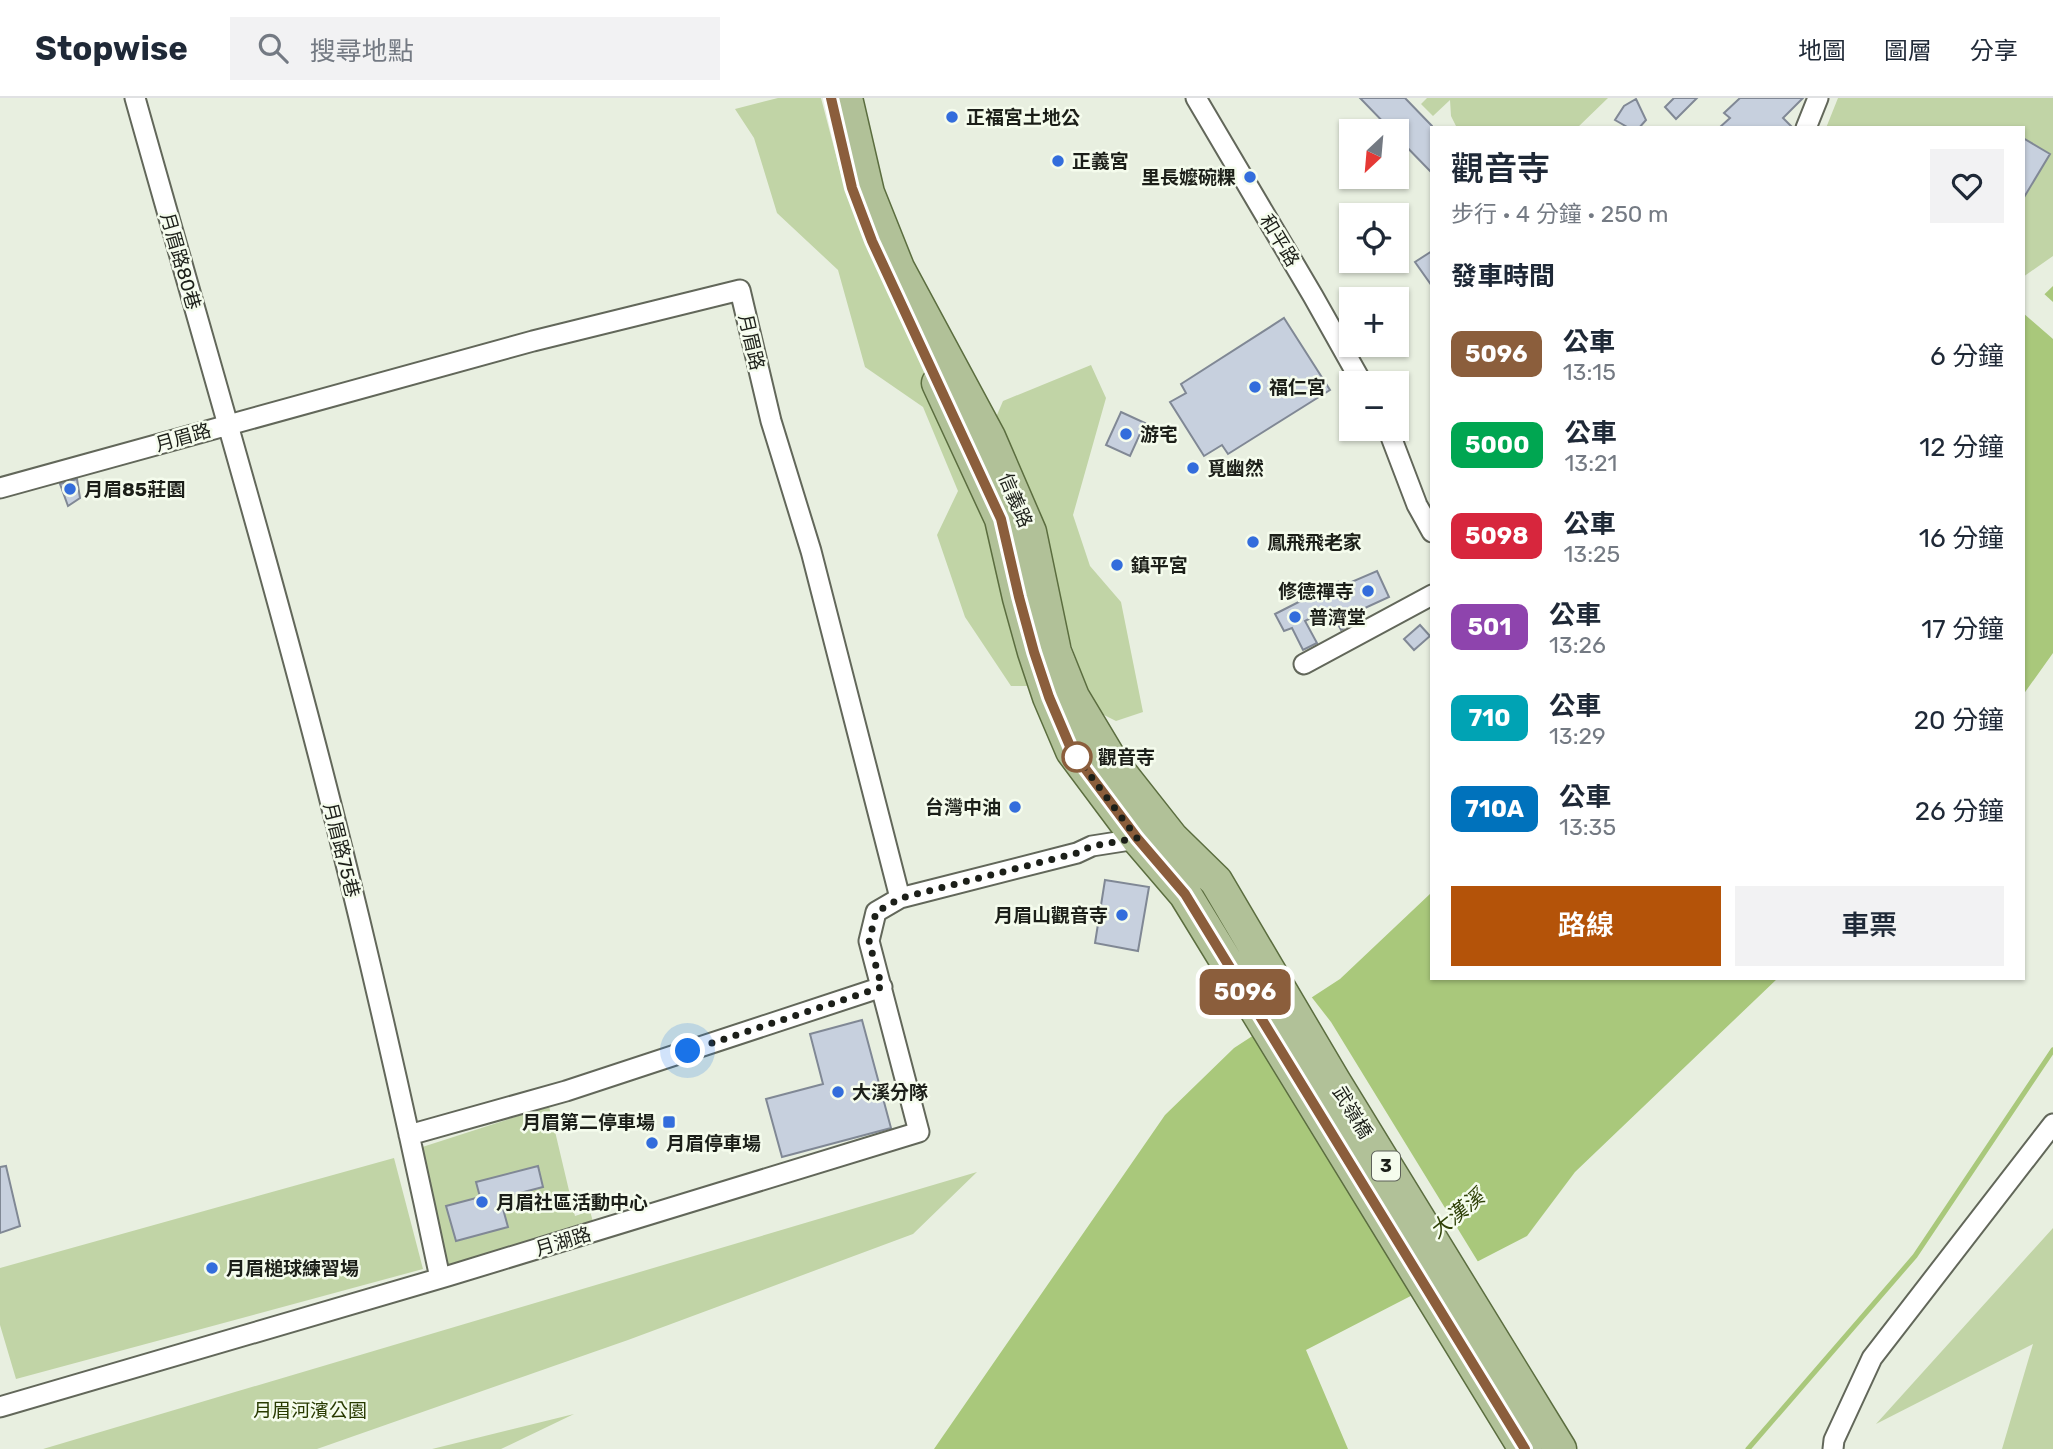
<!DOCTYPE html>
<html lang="zh-TW">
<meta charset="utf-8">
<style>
:root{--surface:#fff;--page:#f2f2f3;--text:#1f2937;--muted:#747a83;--line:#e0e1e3;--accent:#b45309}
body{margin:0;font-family:Rubik,"Noto Sans TC",sans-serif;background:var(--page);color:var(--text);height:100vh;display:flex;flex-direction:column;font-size:26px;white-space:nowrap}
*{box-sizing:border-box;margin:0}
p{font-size:23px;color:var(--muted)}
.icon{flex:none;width:38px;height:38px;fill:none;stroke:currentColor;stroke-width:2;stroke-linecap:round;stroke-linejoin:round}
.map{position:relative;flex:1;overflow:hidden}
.panel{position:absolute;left:1430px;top:28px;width:595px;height:854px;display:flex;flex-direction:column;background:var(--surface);border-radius:0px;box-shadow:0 2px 5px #0004}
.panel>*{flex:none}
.badge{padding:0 14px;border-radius:10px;font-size:24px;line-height:46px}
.needle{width:46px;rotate:206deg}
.buttons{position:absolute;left:1339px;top:21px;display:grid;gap:14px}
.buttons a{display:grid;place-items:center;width:70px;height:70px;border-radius:0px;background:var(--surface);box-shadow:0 2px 5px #0004;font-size:35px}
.you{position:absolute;width:35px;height:35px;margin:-18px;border:5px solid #fff;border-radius:50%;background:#1a73e8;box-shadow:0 0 0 10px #1a73e833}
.map>.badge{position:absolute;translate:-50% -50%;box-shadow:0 0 0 4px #fff}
h2{padding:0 21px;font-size:26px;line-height:63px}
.round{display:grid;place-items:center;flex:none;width:74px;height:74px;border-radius:0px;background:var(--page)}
.overview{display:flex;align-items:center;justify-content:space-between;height:119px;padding:0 21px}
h1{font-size:33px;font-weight:600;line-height:52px}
.primary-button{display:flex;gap:14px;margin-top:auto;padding:14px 21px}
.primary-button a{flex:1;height:80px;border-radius:0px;background:var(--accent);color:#fff;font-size:28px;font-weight:600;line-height:80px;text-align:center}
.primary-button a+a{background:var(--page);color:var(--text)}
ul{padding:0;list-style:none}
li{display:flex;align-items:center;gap:21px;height:91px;padding:0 21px}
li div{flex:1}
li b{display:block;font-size:26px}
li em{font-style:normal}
li .badge{min-width:77px;font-weight:700;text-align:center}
header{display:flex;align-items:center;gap:42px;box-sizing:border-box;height:98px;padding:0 35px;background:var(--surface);border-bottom:2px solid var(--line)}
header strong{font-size:33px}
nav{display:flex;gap:38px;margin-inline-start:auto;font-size:24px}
.search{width:490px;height:63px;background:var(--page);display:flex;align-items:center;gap:18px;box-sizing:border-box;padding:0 24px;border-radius:0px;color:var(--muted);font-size:26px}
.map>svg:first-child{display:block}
.green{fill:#c1d4a6}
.water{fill:#a9c87b}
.pier{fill:#e8efe0}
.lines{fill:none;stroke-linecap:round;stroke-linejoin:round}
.stream{stroke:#a9c87b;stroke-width:5}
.building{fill:#c7d0de;stroke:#808895;stroke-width:2}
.minor-casing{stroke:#62675a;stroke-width:23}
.primary-casing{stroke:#5b6d3f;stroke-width:35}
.minor{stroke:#fff;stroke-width:19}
.primary{stroke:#b1c198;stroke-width:32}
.line-casing{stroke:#fff;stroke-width:16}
.line{stroke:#8b5e3c;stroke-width:10}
.walk{stroke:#1c1f19;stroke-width:7;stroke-dasharray:0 12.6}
.poi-dot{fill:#336ddc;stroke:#f5fced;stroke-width:2.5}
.stop-dot{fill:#fff;stroke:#8b5e3c;stroke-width:3.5}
.labels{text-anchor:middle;stroke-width:5;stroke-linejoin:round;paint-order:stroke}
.shield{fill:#f5fced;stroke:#5d6159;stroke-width:2}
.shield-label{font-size:18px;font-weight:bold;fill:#1c1f19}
.poi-label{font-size:19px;font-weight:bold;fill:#1c1f19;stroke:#f5fced;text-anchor:start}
.street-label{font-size:19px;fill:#1c1f19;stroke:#f5fced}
.stop-label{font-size:19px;font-weight:bold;fill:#1c1f19;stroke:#f5fced;text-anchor:start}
.park-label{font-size:19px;fill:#283a00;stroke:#f5fced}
.water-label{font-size:21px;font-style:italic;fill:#304208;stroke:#f5fced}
</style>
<header>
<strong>Stopwise</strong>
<div class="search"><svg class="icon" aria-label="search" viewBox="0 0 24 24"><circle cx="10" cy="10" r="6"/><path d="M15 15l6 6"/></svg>搜尋地點</div>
<nav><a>地圖</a><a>圖層</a><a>分享</a></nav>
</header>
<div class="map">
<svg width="2053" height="1351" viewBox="0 0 2053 1351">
<rect width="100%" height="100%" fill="#e8efe0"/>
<!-- green -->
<path class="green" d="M778,0H821L843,84L995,429L1026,552L1028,588H1011L965,519L937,437L958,393L923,309L865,269L838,172L777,115L754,40L735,11Z
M1427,0H1608L1577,30H1457L1451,18L1450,2L1433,18L1421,6Z
M1838,0H2053V158L2023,179V30H1826Z
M1091,267L1106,300L1073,417L1090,468L1121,504L1143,614L1116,623L1094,612L994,324L1003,303Z
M549,1008L575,1118L590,1113L595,1131L442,1178L410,1053Z
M394,1060L423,1171L16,1281L0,1227V1170Z
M977,1074L913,1136L628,1242L317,1351H43Z
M2053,1130V1351H2002L2033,1246L1876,1326Z
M574,1316L501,1351H432Z"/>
<!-- water -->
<path class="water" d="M2053,188V555L2023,597V217Z
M1431,795L1432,880H1778L1575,1074L1527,1138L1306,1252L1348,1351H934L1165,1017L1234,950L1340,881Z"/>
<!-- pier -->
<path class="pier" d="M2042,194L2053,204V241L2023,215V212Z
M1310,897L1331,924L1480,1167L1422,1197L1258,931Z"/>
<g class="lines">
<!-- stream -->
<path class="stream" d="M1748,1351L1915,1158L2053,952"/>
</g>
<!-- building -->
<path class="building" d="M1360,0H1405L1432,28V75L1396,38V33H1392Z
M1674,0H1697L1676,21L1665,9Z
M1740,0H1803L1783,20L1793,30H1719L1730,20L1724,15Z
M1636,1L1646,22L1639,30H1629L1615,22L1624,8Z
M2023,40L2050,56L2023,101Z
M1432,153V188L1415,164Z
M1284,220L1330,292L1228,356L1222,347L1204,358L1170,304L1186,295L1181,286Z
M1121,314L1145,325L1130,358L1106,347Z
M77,381L80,400L68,408L60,386Z
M1377,473L1389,499L1354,515L1358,523L1341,532L1329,510L1305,523L1317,545L1303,552L1292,530L1284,533L1275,516L1338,484L1340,489Z
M1420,527L1430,538L1414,552L1404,541Z
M1105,782L1149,789L1138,853L1095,845Z
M862,922L891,1030L782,1059L766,1001L823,986L810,936Z
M6,1068L20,1128L0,1135V1069Z
M538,1068L543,1089L500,1100L508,1129L456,1143L446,1108L480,1099L476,1084Z"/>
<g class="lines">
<defs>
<path id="minor" d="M135,0C203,242 275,483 336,726C374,877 408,1028 440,1180
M1196,0L1313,198L1362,285
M1806,30L1818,0
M1388,331L1417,407L1432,434
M0,390L533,243L740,192L771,323L811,453L900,800L1077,755L1092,748L1143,740
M1304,566L1432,497
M409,1037L566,993L882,889
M0,1309L448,1178L919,1034L869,843L876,814L900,800
M1833,1351L1834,1342L1872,1260L2053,1026"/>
<path id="primary" d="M846,0L868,95L898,170L989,339L1030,434L1055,554L1073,599L1112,664L1172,740L1216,783L1334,983L1560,1351
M938,285L1001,421L1019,500L1034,554L1049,599L1072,653L1137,740L1185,796L1525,1351"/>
</defs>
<!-- minor casing -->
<use href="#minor" class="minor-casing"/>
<!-- primary casing -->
<use href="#primary" class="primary-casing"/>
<!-- minor -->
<use href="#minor" class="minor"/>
<!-- primary -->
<use href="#primary" class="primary"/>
</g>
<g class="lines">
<defs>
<path id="line" d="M831,0L852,90L872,143L1001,421L1019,499L1034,554L1049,599L1072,653L1137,740L1185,796L1525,1351"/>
</defs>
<!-- line casing -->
<use href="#line" class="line-casing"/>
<!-- line -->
<use href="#line" class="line"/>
<!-- walk -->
<path class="walk" d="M688,953L882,889L869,844L876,814L901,800L1077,755L1092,748L1137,740L1072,653L1077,659"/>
</g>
<!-- markers -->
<g class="poi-dot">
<circle cx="952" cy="19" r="7"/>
<circle cx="1058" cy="63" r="7"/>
<circle cx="1250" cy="79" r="7"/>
<circle cx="1255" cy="289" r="7"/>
<circle cx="1126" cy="336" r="7"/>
<circle cx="1193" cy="370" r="7"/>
<circle cx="70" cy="391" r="7"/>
<circle cx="1253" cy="444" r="7"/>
<circle cx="1117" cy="467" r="7"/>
<circle cx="1368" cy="493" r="7"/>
<circle cx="1295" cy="519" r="7"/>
<circle cx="1015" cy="709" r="7"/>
<circle cx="1122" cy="817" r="7"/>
<circle cx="838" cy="994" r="7"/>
<rect x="662" y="1017" width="14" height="14" rx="3.5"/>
<circle cx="652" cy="1045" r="7"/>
<circle cx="482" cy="1104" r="7"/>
<circle cx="212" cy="1170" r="7"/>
</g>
<circle class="stop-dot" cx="1077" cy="659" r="14"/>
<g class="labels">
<!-- shield labels -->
<rect class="shield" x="1372" y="1053.5" width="28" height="29" rx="5"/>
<g class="shield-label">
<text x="1386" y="1074">3</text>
</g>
<!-- poi labels -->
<g class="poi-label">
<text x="966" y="26">正福宮土地公</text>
<text x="1072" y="70">正義宮</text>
<text x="1236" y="86" text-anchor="end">里長嬤碗粿</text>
<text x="1269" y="296">福仁宮</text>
<text x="1140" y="343">游宅</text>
<text x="1207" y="377">覓幽然</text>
<text x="84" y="398">月眉85莊園</text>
<text x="1267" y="451">鳳飛飛老家</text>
<text x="1131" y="474">鎮平宮</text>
<text x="1354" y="500" text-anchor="end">修德禪寺</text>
<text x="1309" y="526">普濟堂</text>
<text x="1001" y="716" text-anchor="end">台灣中油</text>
<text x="1108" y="824" text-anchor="end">月眉山觀音寺</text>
<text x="852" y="1001">大溪分隊</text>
<text x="655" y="1031" text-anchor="end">月眉第二停車場</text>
<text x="666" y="1052">月眉停車場</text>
<text x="496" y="1111">月眉社區活動中心</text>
<text x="226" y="1177">月眉槌球練習場</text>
</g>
<!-- street labels -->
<g class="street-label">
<text transform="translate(1280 142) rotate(59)" y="7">和平路</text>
<text transform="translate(181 163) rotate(74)" y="7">月眉路80巷</text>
<text transform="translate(752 244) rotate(77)" y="7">月眉路</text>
<text transform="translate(183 339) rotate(-16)" y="7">月眉路</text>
<text transform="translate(1016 402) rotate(67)" y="7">信義路</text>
<text transform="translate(342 752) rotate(76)" y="7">月眉路75巷</text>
<text transform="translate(1353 1014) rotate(59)" y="7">武嶺橋</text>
<text transform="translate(563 1143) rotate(-17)" y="7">月湖路</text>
</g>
<!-- stop labels -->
<g class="stop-label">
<text x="1098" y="666">觀音寺</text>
</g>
<!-- park labels -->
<g class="park-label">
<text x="310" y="1319">月眉河濱公園</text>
</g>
<!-- water labels -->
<g class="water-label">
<text transform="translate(1457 1116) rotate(-39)" y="7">大漢溪</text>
</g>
</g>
</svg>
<div class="buttons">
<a><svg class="needle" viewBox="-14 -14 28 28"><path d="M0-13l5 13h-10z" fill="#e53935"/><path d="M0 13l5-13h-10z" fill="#747a83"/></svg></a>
<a><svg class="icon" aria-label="locate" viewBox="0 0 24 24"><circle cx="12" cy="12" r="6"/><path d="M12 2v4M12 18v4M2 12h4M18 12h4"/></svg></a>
<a>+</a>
<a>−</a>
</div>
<div class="you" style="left:688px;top:953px"></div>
<b class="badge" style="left:1245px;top:894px;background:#8b5e3c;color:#fff">5096</b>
<section class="panel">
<div class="overview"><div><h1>觀音寺</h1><p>步行 · 4 分鐘 · 250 m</p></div><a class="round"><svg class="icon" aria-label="heart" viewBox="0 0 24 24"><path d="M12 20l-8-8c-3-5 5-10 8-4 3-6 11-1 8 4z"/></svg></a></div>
<h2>發車時間</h2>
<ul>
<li><span class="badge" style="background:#8b5e3c;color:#fff">5096</span><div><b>公車</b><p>13:15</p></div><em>6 分鐘</em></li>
<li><span class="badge" style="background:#00a651;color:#fff">5000</span><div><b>公車</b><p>13:21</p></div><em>12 分鐘</em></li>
<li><span class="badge" style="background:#d7263d;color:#fff">5098</span><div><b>公車</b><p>13:25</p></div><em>16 分鐘</em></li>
<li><span class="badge" style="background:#8e44ad;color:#fff">501</span><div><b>公車</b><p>13:26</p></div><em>17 分鐘</em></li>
<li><span class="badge" style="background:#00a3b4;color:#fff">710</span><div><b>公車</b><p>13:29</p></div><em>20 分鐘</em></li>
<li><span class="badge" style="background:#0072bc;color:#fff">710A</span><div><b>公車</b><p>13:35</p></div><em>26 分鐘</em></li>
</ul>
<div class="primary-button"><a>路線</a><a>車票</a></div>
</section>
</div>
